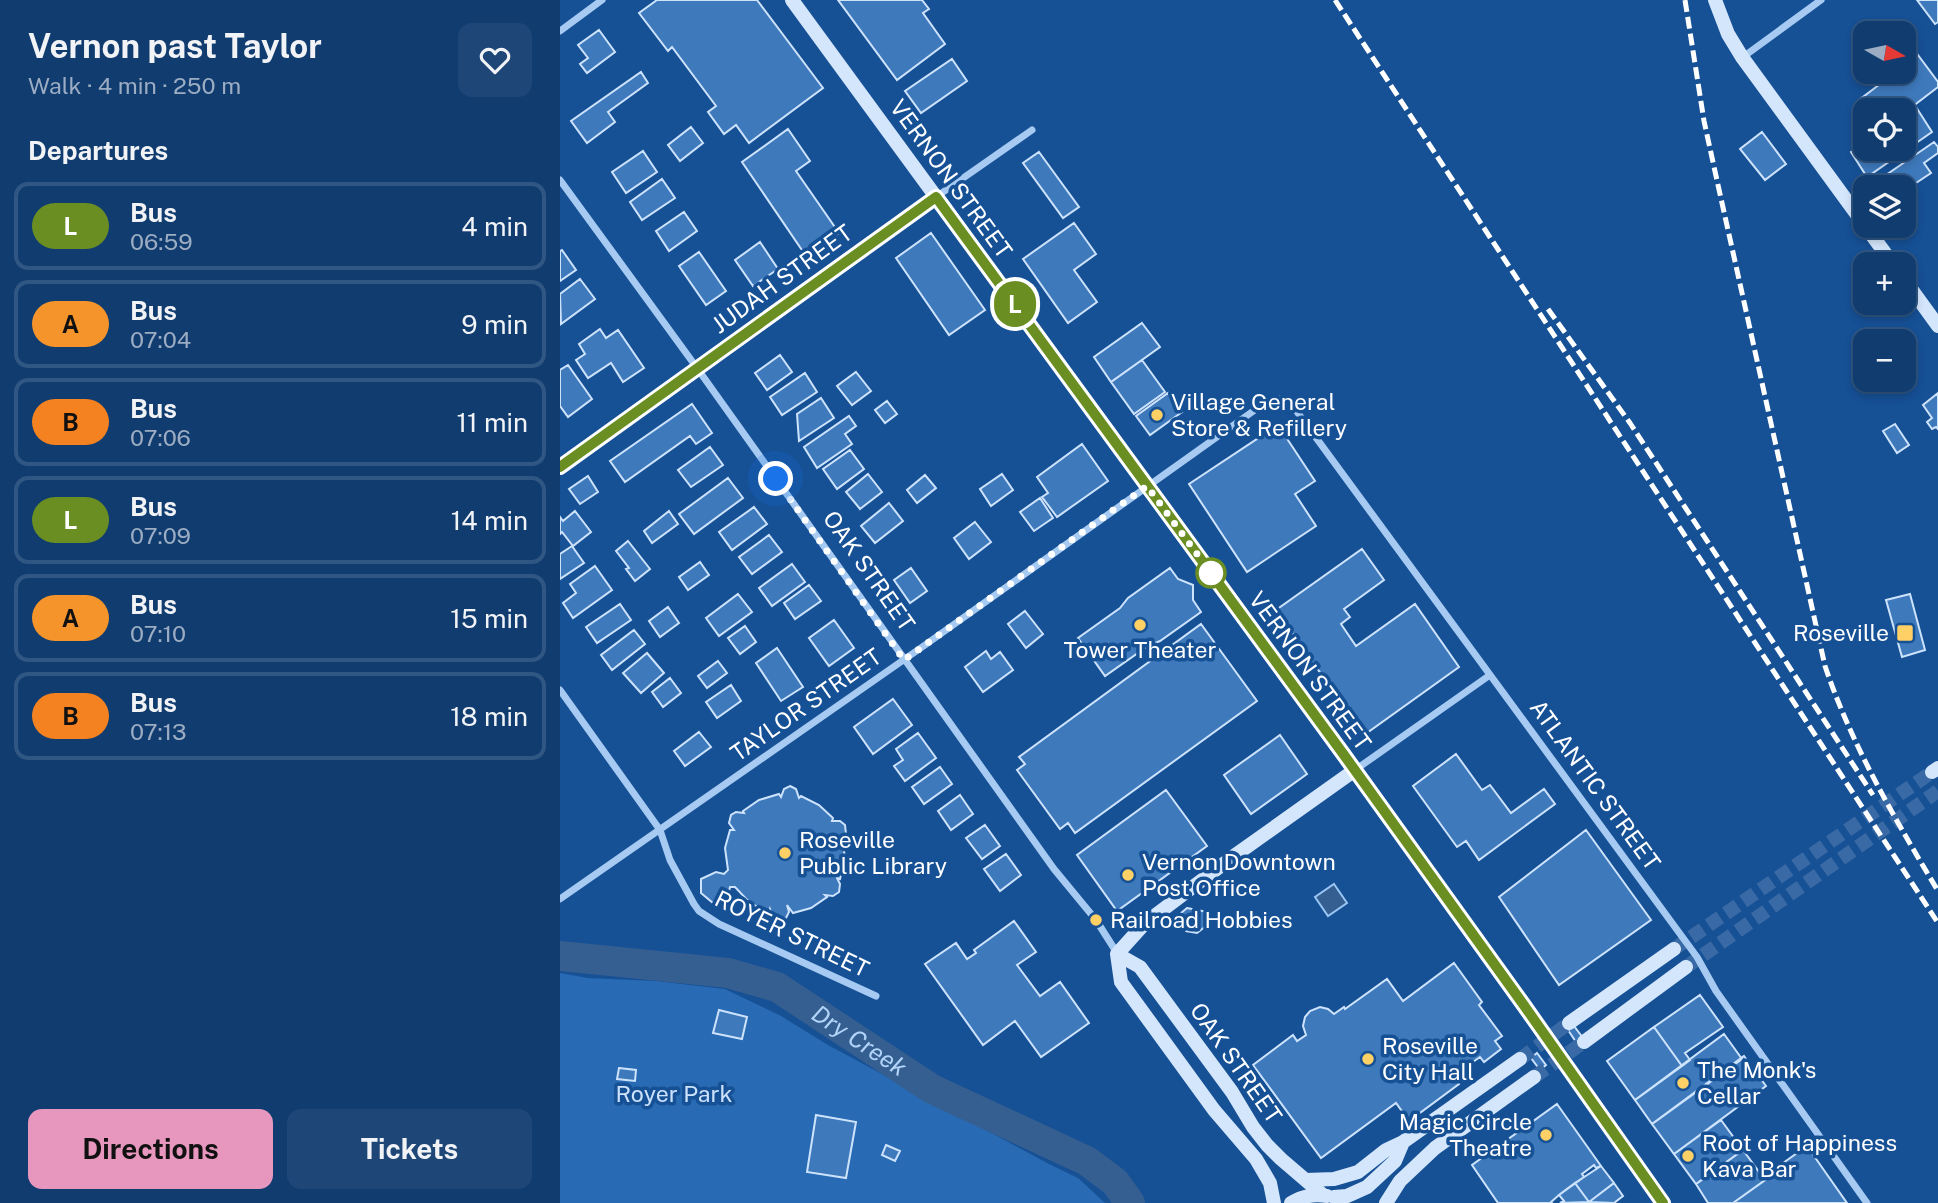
<!DOCTYPE html>
<meta charset="utf-8">
<style>
:root{--surface:#103c70;--page:#1e4778;--text:#f1f3f6;--muted:#9cadc3;--line:#305683;--accent:#e797bd}
body{margin:0;font-family:"Public Sans",sans-serif;background:var(--page);color:var(--text);height:100vh;display:flex;flex-direction:column;font-size:26px;white-space:nowrap}
*{box-sizing:border-box;margin:0}
p{font-size:23px;color:var(--muted)}
.icon{flex:none;width:38px;height:38px;fill:none;stroke:currentColor;stroke-width:2;stroke-linecap:round;stroke-linejoin:round}
.map{position:relative;flex:1;overflow:hidden}
.sheet{display:flex;flex-direction:column;background:var(--surface);width:560px}
.sheet>*{flex:none}
.badge{padding:0 14px;border-radius:23px;font-size:24px;line-height:46px}
.needle{width:46px;rotate:99deg}
.fabs{position:absolute;left:1293px;top:21px;display:grid;gap:14px}
.fabs a{display:grid;place-items:center;width:63px;height:63px;border-radius:14px;background:var(--surface);box-shadow:0 4px 10px #0003,0 0 0 2px var(--line);font-size:35px}
.you{position:absolute;width:35px;height:35px;margin:-18px;border:5px solid #fff;border-radius:50%;background:#1a73e8;box-shadow:0 0 0 10px #1a73e833}
.map>.badge{position:absolute;translate:-50% -50%;box-shadow:0 0 0 4px #fff}
h2{padding:0 28px;font-size:26px;line-height:63px}
.round{display:grid;place-items:center;flex:none;width:74px;height:74px;border-radius:14px;background:var(--page)}
.summary{display:flex;align-items:center;justify-content:space-between;height:119px;padding:0 28px}
h1{font-size:33px;font-weight:700;line-height:52px}
.action{display:flex;gap:14px;margin-top:auto;padding:14px 28px}
.action a{flex:1;height:80px;border-radius:14px;background:var(--accent);color:#111;font-size:28px;font-weight:700;line-height:80px;text-align:center}
.action a+a{background:var(--page);color:var(--text)}
ul{padding:0;list-style:none}
li{display:flex;align-items:center;gap:21px;height:88px;margin:0 14px 10px;padding:0 14px;border:4px solid var(--line);border-radius:14px}
li div{flex:1}
li b{display:block;font-size:26px}
li em{font-style:normal}
li .badge{min-width:77px;font-weight:700;text-align:center}
main{display:flex;flex:1;min-height:0}
.map>svg:first-child{display:block}
.green{fill:#286ab3}
.water{fill:#355f91;stroke:#98c5f4;stroke-width:2}
.lines{fill:none;stroke-linecap:round;stroke-linejoin:round}
.river{stroke:#355f91;stroke-width:30}
.building{fill:#3e79bc;stroke:#cde3fc;stroke-width:2}
.secondary-tunnel{stroke:#396aa5;stroke-width:14;stroke-dasharray:14 7;stroke-linecap:butt}
.street{stroke:#a6caf1;stroke-width:7}
.secondary{stroke:#d4e6fc;stroke-width:14}
.rail{stroke:#fff;stroke-width:5;stroke-dasharray:12 5;stroke-linecap:butt}
.line-casing{stroke:#fff;stroke-width:16}
.line{stroke:#6b8e23;stroke-width:10}
.walk{stroke:#fff;stroke-width:7;stroke-dasharray:0 12.6}
.poi-dot{fill:#ffd066;stroke:#165095;stroke-width:2.5}
.stop-dot{fill:#fff;stroke:#6b8e23;stroke-width:3.5}
.labels{text-anchor:middle;stroke-width:7;stroke-linejoin:round;paint-order:stroke}
.street-label{font-size:23px;fill:#fff;stroke:#165095}
.poi-label{font-size:23px;fill:#fff;stroke:#165095;text-anchor:start}
.park-label{font-size:23px;fill:#cde3fc;stroke:#165095}
.water-label{font-size:24px;font-style:italic;fill:#b2d4f8;stroke:#165095}
</style>
<main>
<section class="sheet">
<div class="summary"><div><h1>Vernon past Taylor</h1><p>Walk · 4 min · 250 m</p></div><a class="round"><svg class="icon" aria-label="heart" viewBox="0 0 24 24"><path d="M12 20l-8-8c-3-5 5-10 8-4 3-6 11-1 8 4z"/></svg></a></div>
<h2>Departures</h2>
<ul>
<li><span class="badge" style="background:#6b8e23;color:#fff">L</span><div><b>Bus</b><p>06:59</p></div><em>4 min</em></li>
<li><span class="badge" style="background:#f4942a;color:#111">A</span><div><b>Bus</b><p>07:04</p></div><em>9 min</em></li>
<li><span class="badge" style="background:#f58220;color:#111">B</span><div><b>Bus</b><p>07:06</p></div><em>11 min</em></li>
<li><span class="badge" style="background:#6b8e23;color:#fff">L</span><div><b>Bus</b><p>07:09</p></div><em>14 min</em></li>
<li><span class="badge" style="background:#f4942a;color:#111">A</span><div><b>Bus</b><p>07:10</p></div><em>15 min</em></li>
<li><span class="badge" style="background:#f58220;color:#111">B</span><div><b>Bus</b><p>07:13</p></div><em>18 min</em></li>
</ul>
<div class="action"><a>Directions</a><a>Tickets</a></div>
</section>
<div class="map">
<svg width="1378" height="1203" viewBox="0 0 1378 1203">
<rect width="100%" height="100%" fill="#165095"/>
<!-- green -->
<path class="green" d="M0,973L28,978L96,981L165,989L221,1016L268,1045L489,1164L518,1178L545,1203H0Z"/>
<!-- water -->
<path class="water" d="M774,884L787,903L768,916L755,897Z"/>
<g class="lines">
<!-- river -->
<path class="river" id="s1" d="M0,956L168,973L217,987L372,1089L527,1161L555,1182L570,1203"/>
</g>
<!-- building -->
<path class="building" d="M97,0H197L263,88L189,143L176,125L164,134L148,112L156,106L112,47L108,51L79,13Z
M278,0H362L369,9L363,13L385,44L337,80Z
M1357,0H1378V22L1375,24Z
M39,30L55,52L27,73L20,64L28,58L18,45Z
M1358,55L1378,82V87L1344,113V110H1307L1299,100L1336,72H1344V66Z
M392,59L407,81L361,113L345,91Z
M81,72L88,83L48,112L55,122L27,143L11,121Z
M1356,107L1372,132L1307,177L1291,152L1306,142V149H1344V116Z
M131,127L143,143L120,161L108,145Z
M228,129L250,161L236,171L279,233L246,256L182,162Z
M1202,132L1226,164L1205,180L1180,149Z
M1374,142L1378,147V153L1364,163L1371,173L1344,191V187H1335L1326,175Z
M83,151L97,172L66,193L52,172Z
M479,152L519,207L503,218L463,163Z
M102,179L115,198L82,220L70,202Z
M124,212L137,231L109,251L96,231Z
M514,223L536,254L514,270L537,302L508,323L463,259Z
M371,233L425,310L389,335L336,258Z
M200,242L218,269L193,286L175,260Z
M2,250L16,270L0,281V251Z
M139,252L166,291L146,305L119,266Z
M20,279L35,299L1,324L0,294Z
M582,323L600,347L551,382L534,357Z
M40,329L46,338L58,330L84,368L63,382L51,363L28,378L16,360L25,354L19,344Z
M220,355L232,372L207,390L195,373Z
M582,360L605,392L574,414L551,382Z
M8,365L32,399L8,417L0,406V370Z
M296,372L311,391L292,405L277,386Z
M245,373L257,392L222,415L210,397Z
M608,393L622,412L590,435L576,416Z
M1378,393V429L1376,427L1372,429L1367,422L1372,418L1363,405Z
M261,398L274,418L239,441L237,414Z
M327,401L337,414L325,423L315,410Z
M132,404L152,433L136,444L130,436L65,482L50,461Z
M289,416L296,426L285,434L292,444L257,468L244,447Z
M1335,424L1349,445L1337,453L1323,431Z
M718,425L755,481L735,494L756,526L687,572L629,484Z
M522,444L548,481L497,517L482,497L488,493L477,477Z
M150,447L163,465L131,487L118,470Z
M290,450L304,469L277,489L263,469Z
M308,474L322,492L300,509L286,492Z
M442,474L453,490L431,506L420,489Z
M365,475L376,488L357,503L347,490Z
M28,476L38,492L20,504L9,489Z
M168,478L183,498L134,534L119,514Z
M480,498L493,518L474,531L460,512Z
M329,503L343,521L315,543L301,526Z
M194,507L207,524L172,550L159,532Z
M15,511L31,532L13,546L2,532L0,534V517L3,521Z
M109,511L118,524L92,543L84,531Z
M415,522L431,542L409,559L394,538Z
M209,535L222,552L192,574L179,557Z
M68,541L90,569L75,581L66,569L69,568L56,551Z
M12,546L24,563L0,579V554Z
M802,549L824,580L784,609L790,617L781,624L796,646L855,604L899,667L804,735L716,610Z
M140,562L149,575L128,590L119,577Z
M232,564L245,582L212,606L199,588Z
M35,566L52,590L13,618L3,603L16,593L10,584Z
M351,568L367,591L350,603L334,580Z
M610,568L618,579L633,585V600L641,612L600,641L588,646L545,676L518,638L560,608L568,598Z
M249,585L261,601L235,619L224,603Z
M178,594L192,612L159,636L146,618Z
M1350,594L1365,650L1342,657L1326,600Z
M60,604L71,620L37,643L26,627Z
M108,607L119,623L100,637L89,621Z
M465,611L483,634L466,648L448,624Z
M274,620L294,648L269,666L249,638Z
M641,624L697,701L515,833L508,823L500,829L457,770L465,764L459,757Z
M185,626L196,642L180,654L168,638Z
M74,630L85,644L52,670L41,655Z
M217,648L243,687L221,701L196,663Z
M426,651L431,659L440,652L453,670L423,692L405,667Z
M87,653L104,673L81,693L63,673Z
M158,661L167,673L147,688L138,676Z
M110,678L121,693L103,707L92,692Z
M171,685L181,701L157,718L146,702Z
M333,699L352,725L313,754L294,727Z
M139,732L151,747L125,766L114,751Z
M358,733L376,758L345,781L334,766L343,760L336,749Z
M720,735L747,774L691,814L664,775Z
M896,754L922,790L930,785L951,813L984,789L995,804L919,860L906,841L897,847L853,786Z
M380,767L392,784L364,804L352,787Z
M230,786L236,789L239,798L241,796L259,805L273,818L272,821H280L285,825L286,834L280,839H273L283,841L285,859L280,879L277,878L280,884L279,892L273,896L265,895L267,897L251,908L233,913L227,905L229,912L226,918L218,920L213,917L210,909L209,913L190,903L175,887H170L168,896L153,903L141,893V879L156,872L164,874L168,870L165,848L170,830H174L169,823L171,815L176,812L184,813L183,811L199,800L219,794L221,797L224,789Z
M606,790L647,846L557,911L517,855Z
M400,795L413,814L391,830L378,811Z
M425,825L440,846L422,859L406,838Z
M1026,830L1091,920L999,985L939,897Z
M446,854L461,875L440,891L424,869Z
M627,908L647,912L649,914L646,926L637,933L626,931L619,921L621,913Z
M454,921L476,952L457,965L480,996L500,982L529,1023L481,1057L455,1021L423,1045L365,964L396,943L407,959L416,953L414,950Z
M894,963L922,1002L919,1005L942,1036L935,1041L941,1049L924,1062L920,1057L893,1076L899,1084L849,1121L836,1103L761,1158L693,1065L733,1035L737,1041L746,1035L743,1026L745,1017L750,1011L760,1007L768,1009L774,1014L784,1007L785,1009L827,979L843,1001Z
M1140,995L1163,1027L1125,1053L1130,1060L1122,1066L1094,1027Z
M159,1010L187,1017L182,1039L153,1033Z
M1014,1026L1023,1038L1016,1042L1008,1030Z
M1094,1027L1122,1066L1075,1100L1047,1061Z
M1164,1034L1182,1059L1092,1124L1075,1100Z
M977,1053L986,1065L980,1070L971,1058Z
M1184,1056L1206,1086L1114,1154L1092,1124Z
M59,1068L76,1070L75,1081L57,1079Z
M997,1104L1041,1166L1036,1168L1034,1165L1022,1174L1024,1177L999,1195L991,1202L992,1203H938L912,1165Z
M256,1115L296,1122L286,1178L247,1172Z
M1161,1120L1183,1150L1136,1184L1114,1154Z
M326,1145L340,1151L335,1161L322,1155Z
M1247,1146L1287,1203H1173L1211,1176L1209,1173Z
M1183,1150L1205,1180L1173,1203H1148L1136,1184Z
M1041,1166L1054,1183L1029,1202L1015,1183Z
M1015,1183L1029,1202L1000,1203L1004,1201L999,1195Z
M1054,1183L1063,1196L1054,1203L1029,1202Z"/>
<g class="lines">
<!-- secondary-tunnel -->
<path class="secondary-tunnel" d="M1114,949L1372,772
M1126,967L1378,791
M960,1059L1009,1023
M974,1077L1024,1042"/>
<!-- street -->
<path class="street" d="M0,31L42,0
M1183,57L1261,0
M0,180L137,368L494,869L536,920L557,953
M376,197L472,130
M0,690L100,830L110,860L134,904L139,911L159,924L316,996
M795,770L930,675
M0,899L365,645L706,402L721,399L735,409L1137,957L1156,991L1307,1203"/>
<!-- secondary -->
<path class="secondary" d="M232,0C524,400 819,798 1103,1203
M1155,0L1168,34L1182,57L1333,264
M1344,279L1378,326
M0,467L376,197
M1372,772L1378,768
M557,954L580,967L672,1092L693,1127L707,1145L721,1159L763,1195
M557,954L585,923L674,856L795,770
M557,954L561,982L654,1110L696,1159L710,1183L714,1203
M1009,1023L1114,949
M1024,1042L1126,967
M746,1180L774,1179L798,1172L826,1150L843,1142
M774,1197L787,1196L807,1187L835,1161L843,1142L960,1059
M731,1203C743,1196 753,1194 767,1196
M826,1203L840,1181L875,1148L974,1077"/>
<!-- rail -->
<path class="rail" d="M775,0L1378,923
M1125,0L1144,121L1158,185L1265,666C1292,746 1335,819 1378,891
M988,309L1070,423L1313,795"/>
</g>
<g class="lines">
<defs>
<path id="line" d="M0,467L376,197L784,755L963,1004L1103,1203"/>
</defs>
<!-- line casing -->
<use href="#line" class="line-casing"/>
<!-- line -->
<use href="#line" class="line"/>
<!-- walk -->
<path class="walk" d="M216,479L344,660L587,486L651,573"/>
</g>
<!-- markers -->
<g class="poi-dot">
<circle cx="597" cy="415" r="7"/>
<circle cx="580" cy="625" r="7"/>
<rect x="1336" y="624" width="18" height="18" rx="3.5"/>
<circle cx="225" cy="853" r="7"/>
<circle cx="568" cy="875" r="7"/>
<circle cx="536" cy="920" r="7"/>
<circle cx="808" cy="1059" r="7"/>
<circle cx="1123" cy="1083" r="7"/>
<circle cx="986" cy="1135" r="7"/>
<circle cx="1128" cy="1156" r="7"/>
</g>
<circle class="stop-dot" cx="651" cy="573" r="14"/>
<g class="labels">
<!-- street labels -->
<g class="street-label">
<text transform="translate(391 179) rotate(54)" y="8">VERNON STREET</text>
<text transform="translate(222 279) rotate(-36)" y="8">JUDAH STREET</text>
<text transform="translate(309 571) rotate(55)" y="8">OAK STREET</text>
<text transform="translate(750 671) rotate(54)" y="8">VERNON STREET</text>
<text transform="translate(246 705) rotate(-35)" y="8">TAYLOR STREET</text>
<text transform="translate(1035 785) rotate(54)" y="8">ATLANTIC STREET</text>
<text transform="translate(232 934) rotate(26)" y="8">ROYER STREET</text>
<text transform="translate(676 1063) rotate(55)" y="8">OAK STREET</text>
</g>
<!-- poi labels -->
<g class="poi-label">
<text x="611" y="410">Village General<tspan x="611" dy="26">Store &amp; Refillery</tspan></text>
<text x="1329" y="641" text-anchor="end">Roseville</text>
<text x="580" y="658" text-anchor="middle">Tower Theater</text>
<text x="239" y="848">Roseville<tspan x="239" dy="26">Public Library</tspan></text>
<text x="582" y="870">Vernon Downtown<tspan x="582" dy="26">Post Office</tspan></text>
<text x="550" y="928">Railroad Hobbies</text>
<text x="822" y="1054">Roseville<tspan x="822" dy="26">City Hall</tspan></text>
<text x="1137" y="1078">The Monk's<tspan x="1137" dy="26">Cellar</tspan></text>
<text x="972" y="1130" text-anchor="end">Magic Circle<tspan x="972" dy="26">Theatre</tspan></text>
<text x="1142" y="1151">Root of Happiness<tspan x="1142" dy="26">Kava Bar</tspan></text>
</g>
<!-- park labels -->
<g class="park-label">
<text x="114" y="1102">Royer Park</text>
</g>
<!-- water labels -->
<g class="water-label">
<text dy="8" stroke="none"><textPath href="#s1" startOffset="318">Dry Creek</textPath></text>
</g>
</g>
</svg>
<div class="fabs">
<a><svg class="needle" viewBox="-14 -14 28 28"><path d="M0-13l5 13h-10z" fill="#e53935"/><path d="M0 13l5-13h-10z" fill="#9cadc3"/></svg></a>
<a><svg class="icon" aria-label="locate" viewBox="0 0 24 24"><circle cx="12" cy="12" r="6"/><path d="M12 2v4M12 18v4M2 12h4M18 12h4"/></svg></a>
<a><svg class="icon" aria-label="layers" viewBox="0 0 24 24"><path d="M12 4l9 5-9 5-9-5zM3 14l9 5 9-5"/></svg></a>
<a>+</a>
<a>−</a>
</div>
<div class="you" style="left:216px;top:479px"></div>
<b class="badge" style="left:455px;top:304px;background:#6b8e23;color:#fff">L</b>
</div>
</main>
